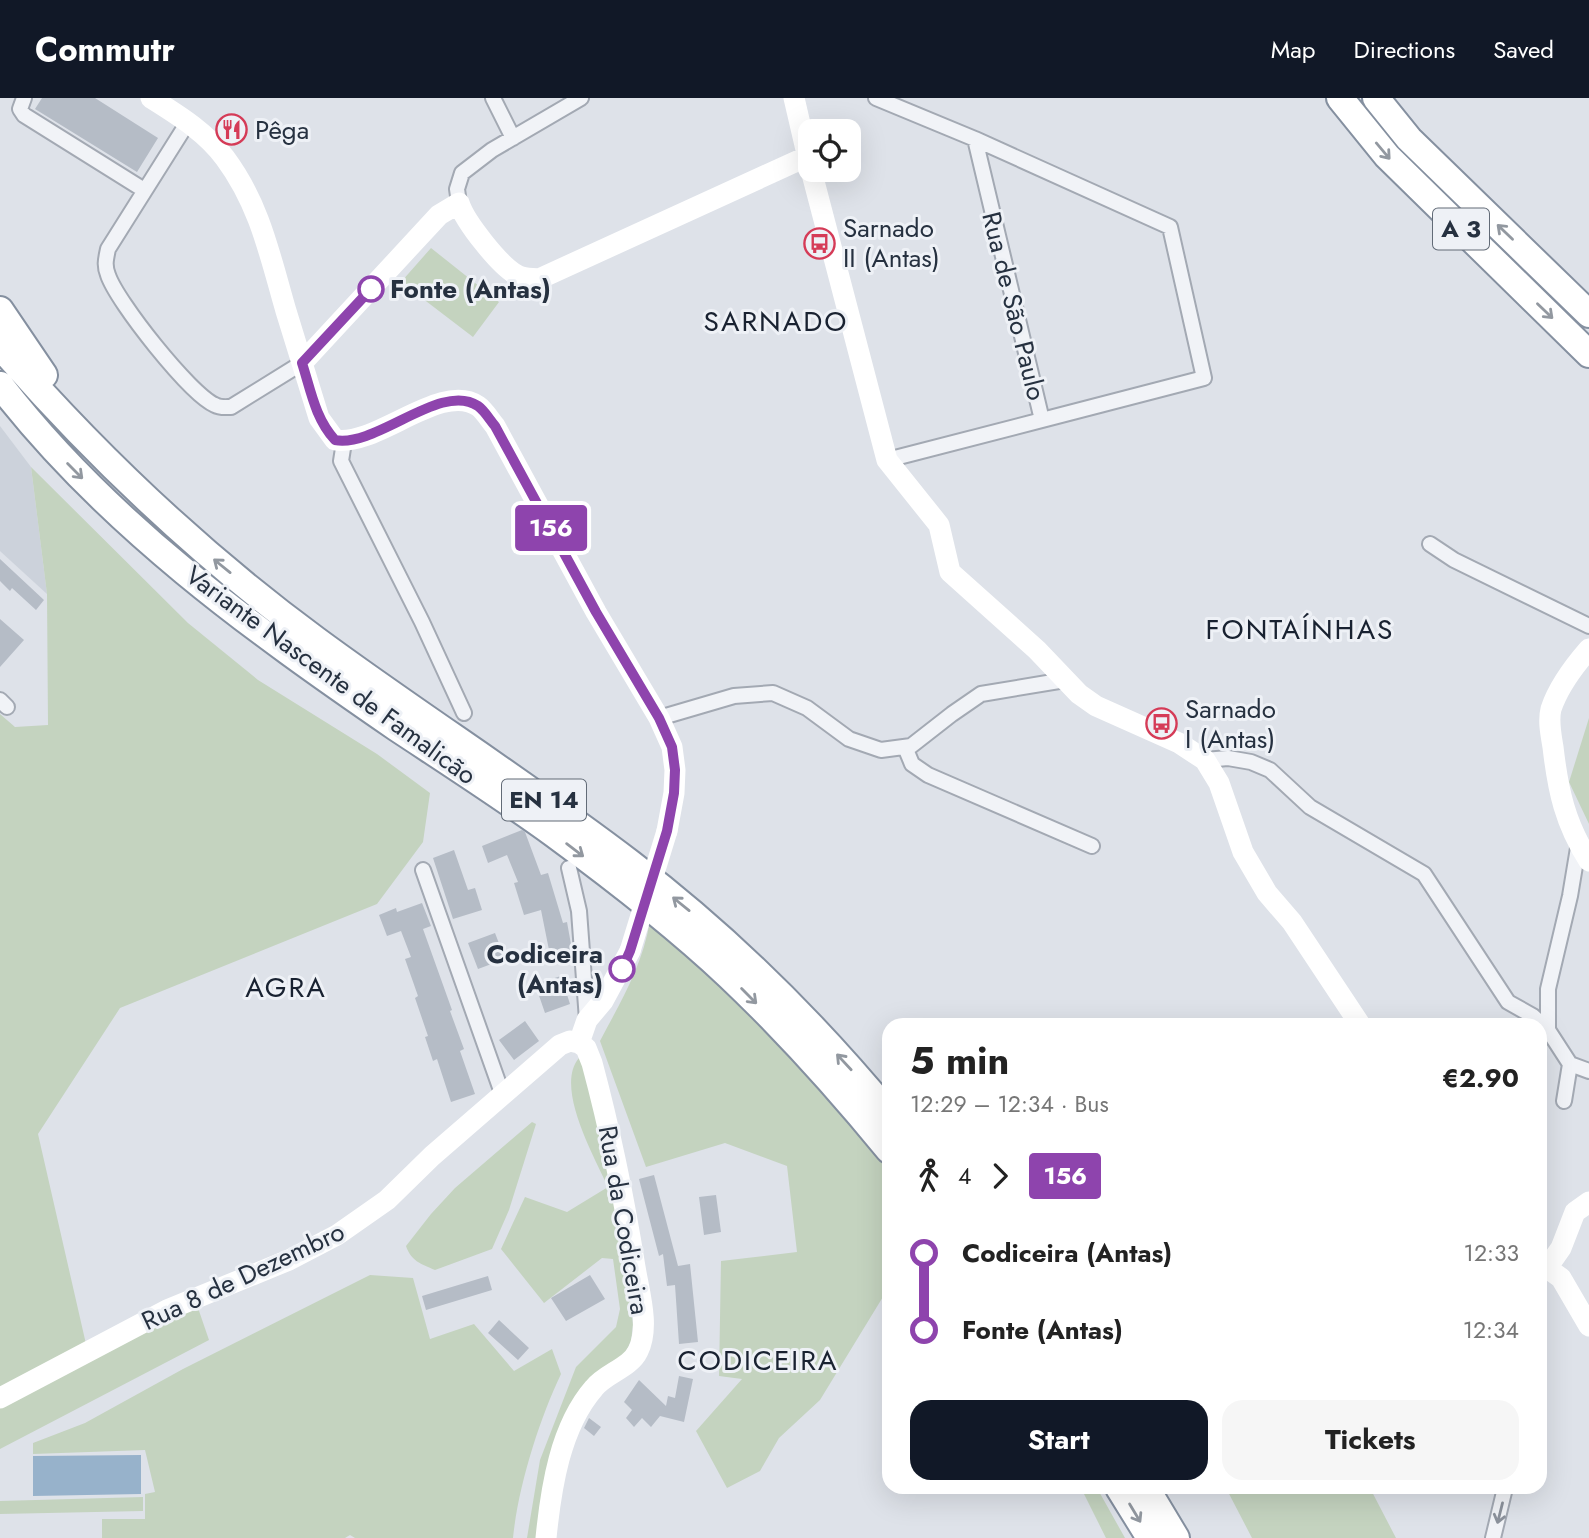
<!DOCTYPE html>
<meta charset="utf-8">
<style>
:root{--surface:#fff;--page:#f6f6f6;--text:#222;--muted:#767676;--accent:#111827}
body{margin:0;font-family:Jost,sans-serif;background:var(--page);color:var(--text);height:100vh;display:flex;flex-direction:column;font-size:26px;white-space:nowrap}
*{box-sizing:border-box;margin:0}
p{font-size:23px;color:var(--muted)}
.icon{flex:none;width:38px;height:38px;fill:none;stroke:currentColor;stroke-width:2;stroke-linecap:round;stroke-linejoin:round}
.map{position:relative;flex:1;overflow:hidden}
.side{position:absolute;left:882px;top:920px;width:665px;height:476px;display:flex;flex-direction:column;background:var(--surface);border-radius:21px;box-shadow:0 7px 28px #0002}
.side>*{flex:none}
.badge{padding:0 14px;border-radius:5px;font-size:24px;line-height:46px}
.fabs{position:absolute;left:798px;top:21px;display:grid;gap:14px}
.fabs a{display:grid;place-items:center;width:63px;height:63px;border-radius:14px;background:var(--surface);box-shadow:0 7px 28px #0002;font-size:35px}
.map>.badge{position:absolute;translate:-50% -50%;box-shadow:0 0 0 4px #fff}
.legs{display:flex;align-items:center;gap:10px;height:77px;padding:0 28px;font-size:23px}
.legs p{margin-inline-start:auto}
.headline{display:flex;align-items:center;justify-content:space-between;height:119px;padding:0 28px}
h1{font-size:38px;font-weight:700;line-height:52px}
.action{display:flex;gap:14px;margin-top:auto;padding:14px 28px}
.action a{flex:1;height:80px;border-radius:21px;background:var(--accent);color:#fff;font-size:28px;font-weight:700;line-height:80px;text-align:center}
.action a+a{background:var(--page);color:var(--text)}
ul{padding:0 28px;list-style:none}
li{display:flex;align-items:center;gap:24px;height:77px;font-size:26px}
li i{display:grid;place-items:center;width:10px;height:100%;margin:0 9px;background:currentColor}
li i::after{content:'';width:18px;height:18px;margin:-9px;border:5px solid;border-radius:50%;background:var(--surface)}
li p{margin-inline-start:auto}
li:first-child i{background:linear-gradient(#0000 50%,currentColor 0)}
li:last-child i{background:linear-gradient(currentColor 50%,#0000 0)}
header{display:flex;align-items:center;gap:42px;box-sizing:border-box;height:98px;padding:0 35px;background:var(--accent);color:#fff}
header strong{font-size:33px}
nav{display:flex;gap:38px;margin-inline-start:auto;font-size:24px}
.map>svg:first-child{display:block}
.built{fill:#ccd2db}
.green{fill:#c4d3bf}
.water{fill:#97b2cb}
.building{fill:#b5bcc6}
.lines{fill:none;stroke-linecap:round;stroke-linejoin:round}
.street-casing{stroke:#a3a9b3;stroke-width:18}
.highway-casing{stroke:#8590a0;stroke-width:30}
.street{stroke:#f1f3f7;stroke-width:14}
.secondary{stroke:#fff;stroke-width:21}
.highway{stroke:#fff;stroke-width:26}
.secondary-bridge{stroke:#fff;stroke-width:21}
.oneway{stroke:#9298a0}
.oneway2{stroke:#8c929c}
.line-1-casing{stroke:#fff;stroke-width:16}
.line-1{stroke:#8e44ad;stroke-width:10}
.stop-1-dot{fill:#fff;stroke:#8e44ad;stroke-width:3.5}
.labels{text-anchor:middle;stroke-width:6;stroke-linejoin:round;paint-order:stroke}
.shield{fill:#eef1f6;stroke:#626b77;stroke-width:2}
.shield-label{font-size:24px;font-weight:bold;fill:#263140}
.poi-label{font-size:26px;fill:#263140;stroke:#eef1f6;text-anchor:start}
.stop-label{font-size:26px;font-weight:bold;fill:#263140;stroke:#eef1f6;text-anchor:start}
.street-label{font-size:26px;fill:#263140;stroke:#eef1f6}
.neighbourhood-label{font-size:28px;letter-spacing:2px;fill:#192231;stroke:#eef1f6}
</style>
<header>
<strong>Commutr</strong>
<nav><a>Map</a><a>Directions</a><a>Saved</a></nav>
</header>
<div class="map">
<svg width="1589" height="1440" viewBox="0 0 1589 1440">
<rect width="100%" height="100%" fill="#dee2e9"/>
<!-- built -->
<path class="built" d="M0,328L31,369L47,496L0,453Z"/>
<!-- green -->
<path class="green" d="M431,150L499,204L473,239L401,184Z
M31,369L188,525L258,582L377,656L430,695L423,744L377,806L120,910L38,1036L86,1246L0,1292V616L15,629L48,627L47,496Z
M1589,620V726L1569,684Z
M650,823L689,854L809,975L889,1073V1189L820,1302L779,1340L760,1373L727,1390L696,1333L742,1281L719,1278L721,1163L797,1154L787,1068L725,1045L646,1069L600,943C621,903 642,869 650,823Z
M579,960L584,964L599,1022L628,1180L633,1227L631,1243L624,1258L592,1280L538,1440H527L540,1362L576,1269L616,1229L620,1211L613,1161L602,1160L544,1205L501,1151L525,1099L567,1114L608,1089C595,1060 554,989 579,960Z
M532,1024L536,1026L509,1112L492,1151L435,1172C421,1166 411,1163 406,1148L431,1116L455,1090Z
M370,1177L413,1180L430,1241L474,1226L514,1273L552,1251L561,1276C539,1322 518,1389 513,1440H355L350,1437L345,1440H102V1421H145V1396L155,1394L145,1352L33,1356V1345L85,1325L183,1271Z
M197,1207L209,1242L0,1351V1309Z
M1081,1390H1097L1125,1440H1106Z
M1226,1390H1370L1396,1440H1252Z
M143,1399V1413L0,1416V1403Z"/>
<!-- water -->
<path class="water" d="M141,1357V1396L33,1398V1358Z"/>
<!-- building -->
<path class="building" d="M42,0H95L158,40L137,74L35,11Z
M0,461L44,502L36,512L12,490L10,493L0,483Z
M0,521L24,542L0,569Z
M522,732L525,734L541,777L548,775L563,825L567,824L572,852L550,857L541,812L524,817L514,785L518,784L507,757L488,765L482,748Z
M454,752L468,792L475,790L482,812L453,821L433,760Z
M422,805L431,828L423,831L452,912L450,913L464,951L460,953L475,996L451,1004L437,961L433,963L425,939L428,938L415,900L418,898L405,861L411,859L401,833L387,838L379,817L396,810L397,814Z
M495,835L505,861L478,871L468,845Z
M561,878L570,906L545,915L535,886Z
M525,923L539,943L514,962L499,942Z
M654,1077L678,1168L690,1166L698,1244L679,1246L675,1187L667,1188L663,1156L659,1158L639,1081Z
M716,1097L721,1134L704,1137L699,1099Z
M590,1177L605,1201L566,1223L551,1200Z
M488,1178L492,1192L426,1212L422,1198Z
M499,1222L529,1250L518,1262L488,1235Z
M679,1278L693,1281L684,1324L660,1318L651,1329L642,1320L634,1329L626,1320L632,1312L624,1304L639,1282L666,1308L668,1298L675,1300Z
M589,1320L601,1329L594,1338L584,1330Z"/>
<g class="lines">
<defs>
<path id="street" d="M24,0L20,11L24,17L144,92
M493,0L513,40
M876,0L975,41L1042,322L887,362
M188,24L108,151C106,161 104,167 108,177C117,204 190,296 215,307C220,310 226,309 231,309L302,265
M975,41L1170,129L1204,280L1042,322
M459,105L457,91L462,75L492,52L581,0
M344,344L341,363L422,524L464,615
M1430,446L1454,462L1589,528
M0,602L7,609
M659,620L734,598L773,595L807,610L849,641L881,652L911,648L952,616L981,596L1065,582
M905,649L912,666L928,677L1092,748
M1205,662L1228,660L1251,664L1270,672L1310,709L1424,776L1508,904L1533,918L1548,932L1570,966L1564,1003
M569,770L579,813L587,922
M423,772L502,995
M1548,932V891L1570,798L1579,744
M1570,966L1589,973
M1493,1440L1505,1390"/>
<path id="highway" d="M1340,0L1387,58L1589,256
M1376,0L1409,41L1589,216
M0,212L44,277
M0,248C95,357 199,456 316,542C419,618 528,687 630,765C726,838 812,923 889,1016
M0,287C108,427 253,531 397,630C450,665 503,699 554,736C614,780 675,827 729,878C786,932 839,991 889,1052
M1119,1390L1150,1440
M1146,1390L1176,1440"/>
</defs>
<!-- street casing -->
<use href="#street" class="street-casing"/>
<!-- highway casing -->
<use href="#highway" class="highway-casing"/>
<!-- street -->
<use href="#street" class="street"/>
<!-- secondary -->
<path class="secondary" d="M151,0C178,17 206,34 225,60C260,107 270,158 286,213C297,249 308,284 319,320L335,342C377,349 441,283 478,308C484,312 490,322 495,328L596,514L659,620L672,649L675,672L674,695L667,733
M794,0L810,69
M811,72L887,362L939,427L950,474L1037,552L1079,596L1096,608L1179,645L1205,662L1219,685L1243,754L1267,795L1292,824L1361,928
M302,265L439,117L459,105C465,124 500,168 517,177C523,181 532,180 539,181L808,58
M1589,551C1575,567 1558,590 1551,611C1548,623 1551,637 1553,649C1558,693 1565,725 1589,763
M579,945L587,922L603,903L630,853
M1540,1165L1561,1180L1589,1228
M1547,1170L1561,1150L1575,1114L1589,1104
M0,1300L167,1212L289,1162L337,1137L387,1102L432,1058L560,947L570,943L579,945
M546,1440C551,1390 560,1329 594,1290C606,1275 630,1270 638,1253C650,1229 639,1194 635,1169C624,1100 610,1032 592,965L586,950L579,945"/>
<!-- highway -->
<use href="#highway" class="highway"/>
<!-- secondary-bridge -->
<path class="secondary-bridge" d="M630,853L667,733"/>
</g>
<!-- one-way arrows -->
<defs><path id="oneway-shaft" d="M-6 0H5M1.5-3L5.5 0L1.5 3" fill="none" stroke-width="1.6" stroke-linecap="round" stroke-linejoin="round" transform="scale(1.75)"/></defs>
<g class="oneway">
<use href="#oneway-shaft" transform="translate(1383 53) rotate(50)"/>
<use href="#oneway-shaft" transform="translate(1505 134) rotate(-136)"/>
<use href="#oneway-shaft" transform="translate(1545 213) rotate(44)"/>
<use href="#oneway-shaft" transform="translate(75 373) rotate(45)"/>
<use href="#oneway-shaft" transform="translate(222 468) rotate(-141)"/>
<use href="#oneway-shaft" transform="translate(575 752) rotate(37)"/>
<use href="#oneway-shaft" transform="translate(681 806) rotate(-141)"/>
<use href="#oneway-shaft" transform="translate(749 898) rotate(45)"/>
<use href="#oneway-shaft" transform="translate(844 964) rotate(-133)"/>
<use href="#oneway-shaft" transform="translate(1135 1415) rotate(59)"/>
</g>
<use class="oneway2" href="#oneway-shaft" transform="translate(1500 1415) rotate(104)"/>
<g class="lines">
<defs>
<path id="line-1" d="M371,191L302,265C311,293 315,320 335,342C377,350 441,283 478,308C484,312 490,322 495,328L596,514L659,620L672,649L675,672L674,695L667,733L630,853L622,871"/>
</defs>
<!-- line-1 casing -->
<use href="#line-1" class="line-1-casing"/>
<!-- line-1 -->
<use href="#line-1" class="line-1"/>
</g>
<!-- icons -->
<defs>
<symbol id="restaurant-ring" viewBox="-11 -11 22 22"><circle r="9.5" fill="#eef1f6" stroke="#d53b57" stroke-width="1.5"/><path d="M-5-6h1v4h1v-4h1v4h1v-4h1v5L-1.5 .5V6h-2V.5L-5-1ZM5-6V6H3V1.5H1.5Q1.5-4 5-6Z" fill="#d53b57"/></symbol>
<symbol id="bus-ring" viewBox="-11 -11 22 22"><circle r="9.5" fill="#eef1f6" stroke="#d53b57" stroke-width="1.5"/><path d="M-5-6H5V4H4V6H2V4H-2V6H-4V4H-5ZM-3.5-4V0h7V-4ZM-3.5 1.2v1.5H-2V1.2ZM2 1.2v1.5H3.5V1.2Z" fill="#d53b57"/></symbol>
</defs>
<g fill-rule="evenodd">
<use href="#restaurant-ring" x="214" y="14" width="35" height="35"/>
<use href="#bus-ring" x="802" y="128" width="35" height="35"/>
<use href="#bus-ring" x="1144" y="608" width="35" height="35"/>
</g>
<!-- markers -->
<g class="stop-1-dot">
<circle cx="371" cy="191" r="12"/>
<circle cx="622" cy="871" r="12"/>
</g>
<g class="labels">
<!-- shield labels -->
<g class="shield">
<rect x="1433" y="110.5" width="56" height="41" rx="5"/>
<rect x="502" y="681.5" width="84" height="41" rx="5"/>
</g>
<g class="shield-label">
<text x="1461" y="139">A 3</text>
<text x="544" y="710">EN 14</text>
</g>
<!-- poi labels -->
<g class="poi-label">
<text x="255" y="41">Pêga</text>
<text x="843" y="139">Sarnado<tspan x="843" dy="30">II (Antas)</tspan></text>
<text x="1185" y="620">Sarnado<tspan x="1185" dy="30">I (Antas)</tspan></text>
</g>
<!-- stop labels -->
<g class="stop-label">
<text x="390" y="200">Fonte (Antas)</text>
<text x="603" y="865" text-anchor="end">Codiceira<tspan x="603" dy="30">(Antas)</tspan></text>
</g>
<!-- street labels -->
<g class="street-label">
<text transform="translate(1014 208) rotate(76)" y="9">Rua de São Paulo</text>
<text transform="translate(331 577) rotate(36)" y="9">Variante Nascente de Famalicão</text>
<text transform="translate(624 1122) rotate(80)" y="9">Rua da Codiceira</text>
<text transform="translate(243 1178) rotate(-25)" y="9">Rua 8 de Dezembro</text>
</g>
<!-- neighbourhood labels -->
<g class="neighbourhood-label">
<text x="776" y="233">SARNADO</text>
<text x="1300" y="541">FONTAÍNHAS</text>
<text x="286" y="899">AGRA</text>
<text x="758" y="1272">CODICEIRA</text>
</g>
</g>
</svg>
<div class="fabs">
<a><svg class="icon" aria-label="locate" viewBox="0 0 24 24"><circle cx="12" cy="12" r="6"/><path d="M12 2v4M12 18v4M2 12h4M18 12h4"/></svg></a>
</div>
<b class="badge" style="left:551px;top:430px;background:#8e44ad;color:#fff">156</b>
<section class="side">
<div class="headline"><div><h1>5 min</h1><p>12:29 – 12:34 · Bus</p></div><b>€2.90</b></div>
<div class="legs"><svg class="icon" aria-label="walk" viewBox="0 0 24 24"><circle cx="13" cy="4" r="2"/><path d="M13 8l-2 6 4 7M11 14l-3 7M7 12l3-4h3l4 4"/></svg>4<svg class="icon" aria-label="forward" viewBox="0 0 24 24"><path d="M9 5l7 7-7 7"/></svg><b class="badge" style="background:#8e44ad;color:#fff">156</b></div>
<ul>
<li><i style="color:#8e44ad"></i><b>Codiceira (Antas)</b><p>12:33</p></li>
<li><i style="color:#8e44ad"></i><b>Fonte (Antas)</b><p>12:34</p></li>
</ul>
<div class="action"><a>Start</a><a>Tickets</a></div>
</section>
</div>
